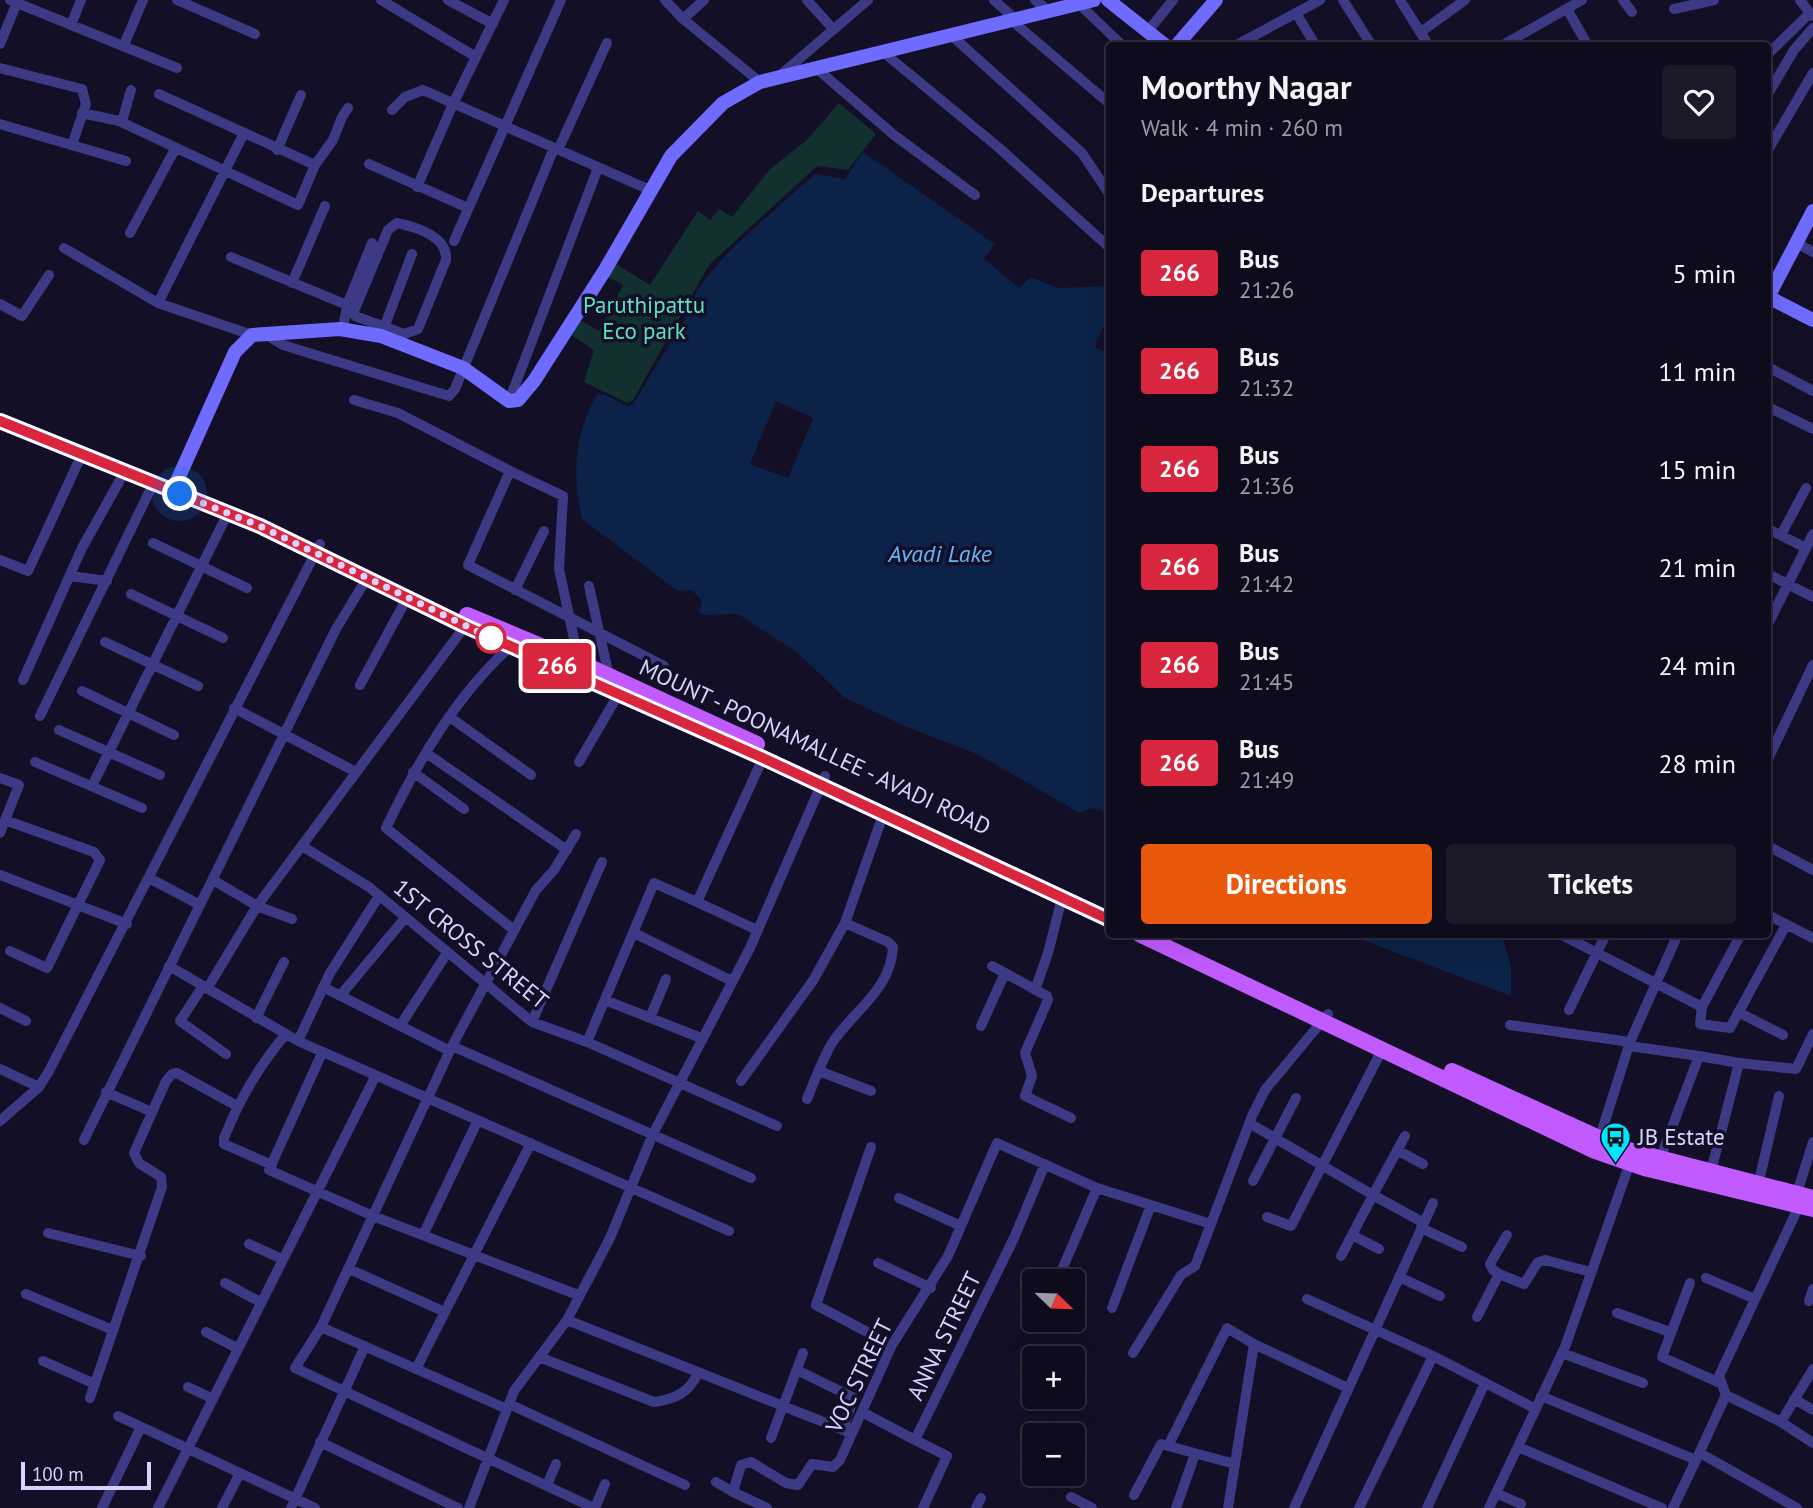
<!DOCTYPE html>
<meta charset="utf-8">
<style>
:root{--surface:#0e0b1c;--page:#1c1929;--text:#f1f3f6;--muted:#9b9ba3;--line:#2e2b3b;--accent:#ea580c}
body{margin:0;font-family:"PT Sans",sans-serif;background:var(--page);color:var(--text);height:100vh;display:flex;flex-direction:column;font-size:26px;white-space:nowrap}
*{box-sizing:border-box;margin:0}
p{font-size:23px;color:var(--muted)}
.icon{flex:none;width:38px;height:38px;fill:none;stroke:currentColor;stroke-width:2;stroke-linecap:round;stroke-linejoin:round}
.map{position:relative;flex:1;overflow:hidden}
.panel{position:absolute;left:1106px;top:42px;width:665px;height:896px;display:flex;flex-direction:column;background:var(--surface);border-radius:7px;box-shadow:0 7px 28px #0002,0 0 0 2px var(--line)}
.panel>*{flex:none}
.badge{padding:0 14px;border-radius:5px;font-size:24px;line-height:46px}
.needle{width:46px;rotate:113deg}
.fabs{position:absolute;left:1022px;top:1269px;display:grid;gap:14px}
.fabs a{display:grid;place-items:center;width:63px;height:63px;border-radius:7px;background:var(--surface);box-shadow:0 7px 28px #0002,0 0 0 2px var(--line);font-size:35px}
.scale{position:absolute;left:21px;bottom:18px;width:130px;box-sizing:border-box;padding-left:7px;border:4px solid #d9d4ff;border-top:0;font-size:19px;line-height:24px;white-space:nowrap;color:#d9d4ff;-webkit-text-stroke:5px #130f26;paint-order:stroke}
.you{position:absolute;width:35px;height:35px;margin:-18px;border:5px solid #fff;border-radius:50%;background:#1a73e8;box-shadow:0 0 0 10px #1a73e833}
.map>.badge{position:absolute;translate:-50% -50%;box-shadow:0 0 0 4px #fff}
h2{padding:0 35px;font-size:26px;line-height:63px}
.round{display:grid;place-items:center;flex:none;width:74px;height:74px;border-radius:7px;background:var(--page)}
.overview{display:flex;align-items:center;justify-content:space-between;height:119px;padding:0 35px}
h1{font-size:33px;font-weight:700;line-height:52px}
.primary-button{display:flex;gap:14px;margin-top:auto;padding:14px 35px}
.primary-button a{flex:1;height:80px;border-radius:7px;background:var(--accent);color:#fff;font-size:28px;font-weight:700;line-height:80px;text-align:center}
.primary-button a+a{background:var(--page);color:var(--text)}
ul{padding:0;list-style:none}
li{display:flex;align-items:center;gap:21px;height:98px;padding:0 35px}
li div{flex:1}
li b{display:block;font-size:26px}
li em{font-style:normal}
li .badge{min-width:77px;font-weight:700;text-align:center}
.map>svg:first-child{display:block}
.green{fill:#12302f}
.water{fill:#0c2248;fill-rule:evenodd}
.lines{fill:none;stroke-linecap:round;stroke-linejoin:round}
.street{stroke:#3d3a85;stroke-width:10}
.secondary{stroke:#6f6bff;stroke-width:14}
.primary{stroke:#c25bff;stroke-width:16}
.line-casing{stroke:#fff;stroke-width:16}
.line{stroke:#d7263d;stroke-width:10}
.walk{stroke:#d9d4ff;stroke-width:7;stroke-dasharray:0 12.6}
.stop-dot{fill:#fff;stroke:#d7263d;stroke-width:3.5}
.labels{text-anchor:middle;stroke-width:7;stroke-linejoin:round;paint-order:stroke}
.park-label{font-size:23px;fill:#5fe0c0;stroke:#130f26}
.street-label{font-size:23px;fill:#d9d4ff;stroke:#130f26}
.poi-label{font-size:23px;fill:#d9d4ff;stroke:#130f26;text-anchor:start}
.water-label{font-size:24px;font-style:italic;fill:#62b6ff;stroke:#130f26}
</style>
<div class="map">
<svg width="1813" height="1508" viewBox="0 0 1813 1508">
<rect width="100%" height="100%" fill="#130f26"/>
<!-- green -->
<path class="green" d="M839,103L876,134L848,170L817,166L709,265L633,400L627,403L584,382L594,350L571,335L580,320L599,331L623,285L606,276L614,263L650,285L698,211L710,220L719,209L732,217L770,169L807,140Z"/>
<!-- water -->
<path class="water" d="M863,152L995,244L984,259L1019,288L1031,277L1057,288L1109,286V322L1106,320L1095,347L1110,355L1109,827L1104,825L1103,811L1091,808L1080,813L977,754L907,727L845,698L798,653L738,614L704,615L699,611L702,601L692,590L678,591L582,519C572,477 574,433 597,395L604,394L627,406L633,404L685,319C695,270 778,209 815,174L845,179ZM776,401L813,418L788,478L750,464Z
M1349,935H1502L1511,967V996Z"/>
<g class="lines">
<!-- street -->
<path class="street" d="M10,0L177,68
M177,0L255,34
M381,0L476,57
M448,0L493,24
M665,0L683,19L760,82
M807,0L833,29
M994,0L1015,19
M1035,0L1049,11
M1343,0L1372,46
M1400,0L1429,46
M1623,0L1632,12
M1800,0L1812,16
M1079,4L1123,46
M1567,9L1587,44
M1674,9L1714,0
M1296,13L1316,46
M683,19L704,0
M1011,20L1110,104
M71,25L81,0
M1148,31L1173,0
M1421,32L1465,0
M951,35L1082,153L1110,195
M0,44L18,0
M124,45L143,0
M1235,46L1320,0
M1501,46L1582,0
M883,52L998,147L1110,248
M1768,54L1810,13
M0,68L82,89L86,104L72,145
M816,68L894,135L975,195
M778,77L868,0
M159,94L315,165L333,140L342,117L348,108
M1768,94L1794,50L1813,28
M392,110L405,97L423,90L650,190
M82,113L119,121L123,118L131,90
M119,121L298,205L315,165
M0,124L126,161
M277,150L301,95
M558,150L607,43
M1768,150L1813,73
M369,164L468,208
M417,187L453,104L504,0
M397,223C417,227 448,237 446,260L418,329L404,334L355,316L354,311L388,230Z
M130,233L175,149
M454,241L561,0
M1796,243L1813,252
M64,248L158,303L252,335
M231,257L347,305
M292,283L325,206
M158,303L244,133
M0,304L22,316L49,275
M343,329L347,305L372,243
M382,333L412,254
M265,334L283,345L449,396L455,389L554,148
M1768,367L1813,391
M354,400L398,413L510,471L468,565L664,666
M509,401L598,168
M1768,407L1813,429
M510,471L563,496L559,569L579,662
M1768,529L1806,548
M1781,535L1806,488
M153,543L247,588
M0,560L28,571L82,454
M1768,574L1813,597
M71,576L107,581
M589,586L609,676
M515,590L544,531
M131,594L223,638
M1768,624L1813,534
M105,642L198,686
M511,646C456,695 417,763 386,828L514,930
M23,680L82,548L125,471
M360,685L407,598
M82,691L174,735
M234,708L356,772
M40,716L154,482
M451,718L531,775
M59,730L160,775
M426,753L567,850
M1768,759L1813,665
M35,762L142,808
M579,762L618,695
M413,772L464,809
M0,778L19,785L0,833
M92,786L228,513
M5,820L94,852L100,860L47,968L10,951
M576,834L554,870L536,890L452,1046L321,1327L295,1368L594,1508
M302,846L369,887L532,1022L587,1042L777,1126
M1768,846L1813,870
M0,875L127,924
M149,878L200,905
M213,880L257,906L465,626
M1768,915L1813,938
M757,930L697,902L763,758
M634,933L732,981
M1560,934L1702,1007L1741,934
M169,966L298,1041L729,1231
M992,966L1005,973
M203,986L180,1021L226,1054
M323,987L450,1051
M207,989L257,906L292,919
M1035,990L1048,953L1062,898
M340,996L405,918
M605,1000L701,1038
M1702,1007L1700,1024L1730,1028L1786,925
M0,1008L26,1021
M1569,1010L1606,934
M1738,1012L1783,1035
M256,1018L284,962
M650,1018L666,979
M532,1022L602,862
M1510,1025L1630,1042
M400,1026L447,953
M981,1026L1005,973L1047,996L1048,1000L1025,1053L1032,1076L1025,1096L1071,1118
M298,1041L330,973L379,896
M587,1042L654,883L697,902
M452,1046L751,1178
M1629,1046L1699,1056
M322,1053L269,1170L373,1216L578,1295
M1739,1063L1796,1069L1813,1034
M0,1069L39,1087
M819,1071L871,1091
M741,1081L814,979L845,923
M106,1092L152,1112
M807,1099C815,1080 822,1060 832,1043C854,1010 891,990 893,947L888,942L845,923L883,815
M0,1121L39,1087L49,1071L320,544
M1249,1123L1373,1195L1341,1256
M84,1140L336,629L367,578
M1598,1143L1630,1042L1678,934
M871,1147L816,1305L892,1345
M1397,1150L1423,1164
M1660,1159L1699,1056L1739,1063L1711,1171
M272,1165L224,1144V1138C239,1100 258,1067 285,1035
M1253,1181L1296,1098
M1758,1185L1779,1096
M1797,1193L1813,1142
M899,1198L961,1226
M1267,1217L1291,1226L1382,1050
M1424,1223L1433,1203
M1421,1228L1462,1247
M48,1233L141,1256
M423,1235L478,1120
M1352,1235L1379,1249
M249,1244L282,1259
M878,1263L931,1288
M349,1269L445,1312
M1499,1274L1493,1270L1490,1264L1507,1235
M1399,1277L1440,1296
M1706,1278L1755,1299
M1058,1279L1097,1188
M225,1283L260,1302
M1690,1283L1662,1357L1722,1384
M26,1294L113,1330
M1307,1299L1433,1356
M1809,1301L1813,1289
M1112,1308L1151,1205
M1617,1313L1670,1332
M1477,1317L1499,1274L1524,1284L1538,1262L1545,1260L1591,1272
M567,1320L846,1431
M321,1327L507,1409
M206,1332L237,1348
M1133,1353L1181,1275L1195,1266L1252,1116L1265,1090L1328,1014
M1562,1353L1643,1383
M539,1357L654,1402C675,1399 689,1393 698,1373
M43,1361L95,1384
M416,1369L531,1143
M1813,1369L1781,1422L1813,1443
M797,1370L854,1398L845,1422L848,1433
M188,1387L211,1398
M1726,1395L1781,1422
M1541,1396L1696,1460L1726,1395L1719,1376L1799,1206
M90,1398L162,1187L161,1177L139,1163L134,1153L166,1081L172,1074L177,1073L237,1106
M1794,1399L1813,1410
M509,1404L685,1485
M862,1412L915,1440
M118,1416L315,1508
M771,1438L803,1353
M320,1442L458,1508
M1168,1446L1227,1328L1254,1344
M1518,1447L1662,1508
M1700,1453L1797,1508
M716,1482L733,1492
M547,1485L556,1464
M1496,1493L1521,1504
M1134,1495L1161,1444L1235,1464
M1071,1497L1092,1508
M102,1508L141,1427
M158,1508L375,1077
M222,1508L240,1473
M291,1508L365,1346
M469,1508L514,1391L567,1320L610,1238L653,1134L750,948L825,776
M595,1508L605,1484
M767,1508L733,1492L741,1465L751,1462L786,1483L798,1485L812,1464L833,1467L840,1460L892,1345L948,1256L997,1143L1097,1188L1211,1224
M923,1508L947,1456L915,1440L1014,1238L1045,1164
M976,1508L981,1498
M1176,1508L1195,1454
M1228,1508L1254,1344L1348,1388
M1294,1508L1424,1223L1373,1195L1405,1136
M1359,1508L1433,1356L1536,1409
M1427,1508L1485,1383
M1489,1508L1565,1347L1631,1160
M1673,1508L1696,1460"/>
<!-- secondary -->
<path class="secondary" d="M1108,0L1166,46
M1176,46L1216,0
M1813,211L1768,297L1813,320
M173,490L235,352L252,335L340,329L381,336L463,368L509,401L518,400L534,381L605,270L671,156L723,103L760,82L1094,0"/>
<!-- primary -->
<path class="primary" d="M0,421L260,526L465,626L763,758L1110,920
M467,615L579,662L757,744
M1139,934L1595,1151L1644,1168L1813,1209
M1452,1071L1621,1148L1813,1198"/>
</g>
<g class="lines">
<defs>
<path id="line" d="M0,421L260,526L465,626L763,758L1110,920"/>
</defs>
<!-- line casing -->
<use href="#line" class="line-casing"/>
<!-- line -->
<use href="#line" class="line"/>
<!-- walk -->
<path class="walk" d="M180,494L260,526L491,638"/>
</g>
<!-- icons -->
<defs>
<symbol id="bus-pin" viewBox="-11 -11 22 30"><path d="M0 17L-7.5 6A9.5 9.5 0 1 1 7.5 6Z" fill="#00e5ff" stroke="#130f26"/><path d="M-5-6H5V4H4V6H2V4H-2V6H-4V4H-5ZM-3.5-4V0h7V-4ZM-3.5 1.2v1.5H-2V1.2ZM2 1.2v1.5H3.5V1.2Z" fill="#111"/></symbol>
</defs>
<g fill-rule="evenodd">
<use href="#bus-pin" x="1598" y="1120" width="35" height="47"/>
</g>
<!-- markers -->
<circle class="stop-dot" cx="491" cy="638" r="14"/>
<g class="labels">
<!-- park labels -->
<g class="park-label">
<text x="644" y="313">Paruthipattu<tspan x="644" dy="26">Eco park</tspan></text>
</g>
<!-- street labels -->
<g class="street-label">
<text transform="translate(815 747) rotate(25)" y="8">MOUNT - POONAMALLEE - AVADI ROAD</text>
<text transform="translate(471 944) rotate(39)" y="8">1ST CROSS STREET</text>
<text transform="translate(944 1336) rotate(-64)" y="8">ANNA STREET</text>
<text transform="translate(859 1376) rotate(-64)" y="8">VOC STREET</text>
</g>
<!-- poi labels -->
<g class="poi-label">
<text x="1638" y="1145">JB Estate</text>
</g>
<!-- water labels -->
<g class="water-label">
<text x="940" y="562">Avadi Lake</text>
</g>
</g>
</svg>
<div class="fabs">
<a><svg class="needle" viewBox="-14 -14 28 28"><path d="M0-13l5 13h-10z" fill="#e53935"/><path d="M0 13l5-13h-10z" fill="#9b9ba3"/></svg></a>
<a>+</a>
<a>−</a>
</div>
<div class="scale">100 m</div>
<div class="you" style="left:180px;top:494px"></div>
<b class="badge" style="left:557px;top:666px;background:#d7263d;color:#fff">266</b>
<section class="panel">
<div class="overview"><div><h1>Moorthy Nagar</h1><p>Walk · 4 min · 260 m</p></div><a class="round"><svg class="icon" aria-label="heart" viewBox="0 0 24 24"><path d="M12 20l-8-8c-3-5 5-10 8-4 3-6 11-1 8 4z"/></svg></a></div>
<h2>Departures</h2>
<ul>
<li><span class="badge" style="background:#d7263d;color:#fff">266</span><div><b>Bus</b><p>21:26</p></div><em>5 min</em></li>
<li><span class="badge" style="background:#d7263d;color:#fff">266</span><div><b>Bus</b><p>21:32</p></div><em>11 min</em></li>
<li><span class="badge" style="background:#d7263d;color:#fff">266</span><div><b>Bus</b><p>21:36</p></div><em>15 min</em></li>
<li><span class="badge" style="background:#d7263d;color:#fff">266</span><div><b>Bus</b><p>21:42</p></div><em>21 min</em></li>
<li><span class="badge" style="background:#d7263d;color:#fff">266</span><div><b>Bus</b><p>21:45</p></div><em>24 min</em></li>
<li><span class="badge" style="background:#d7263d;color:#fff">266</span><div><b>Bus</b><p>21:49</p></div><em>28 min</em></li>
</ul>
<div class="primary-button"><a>Directions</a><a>Tickets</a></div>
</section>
</div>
